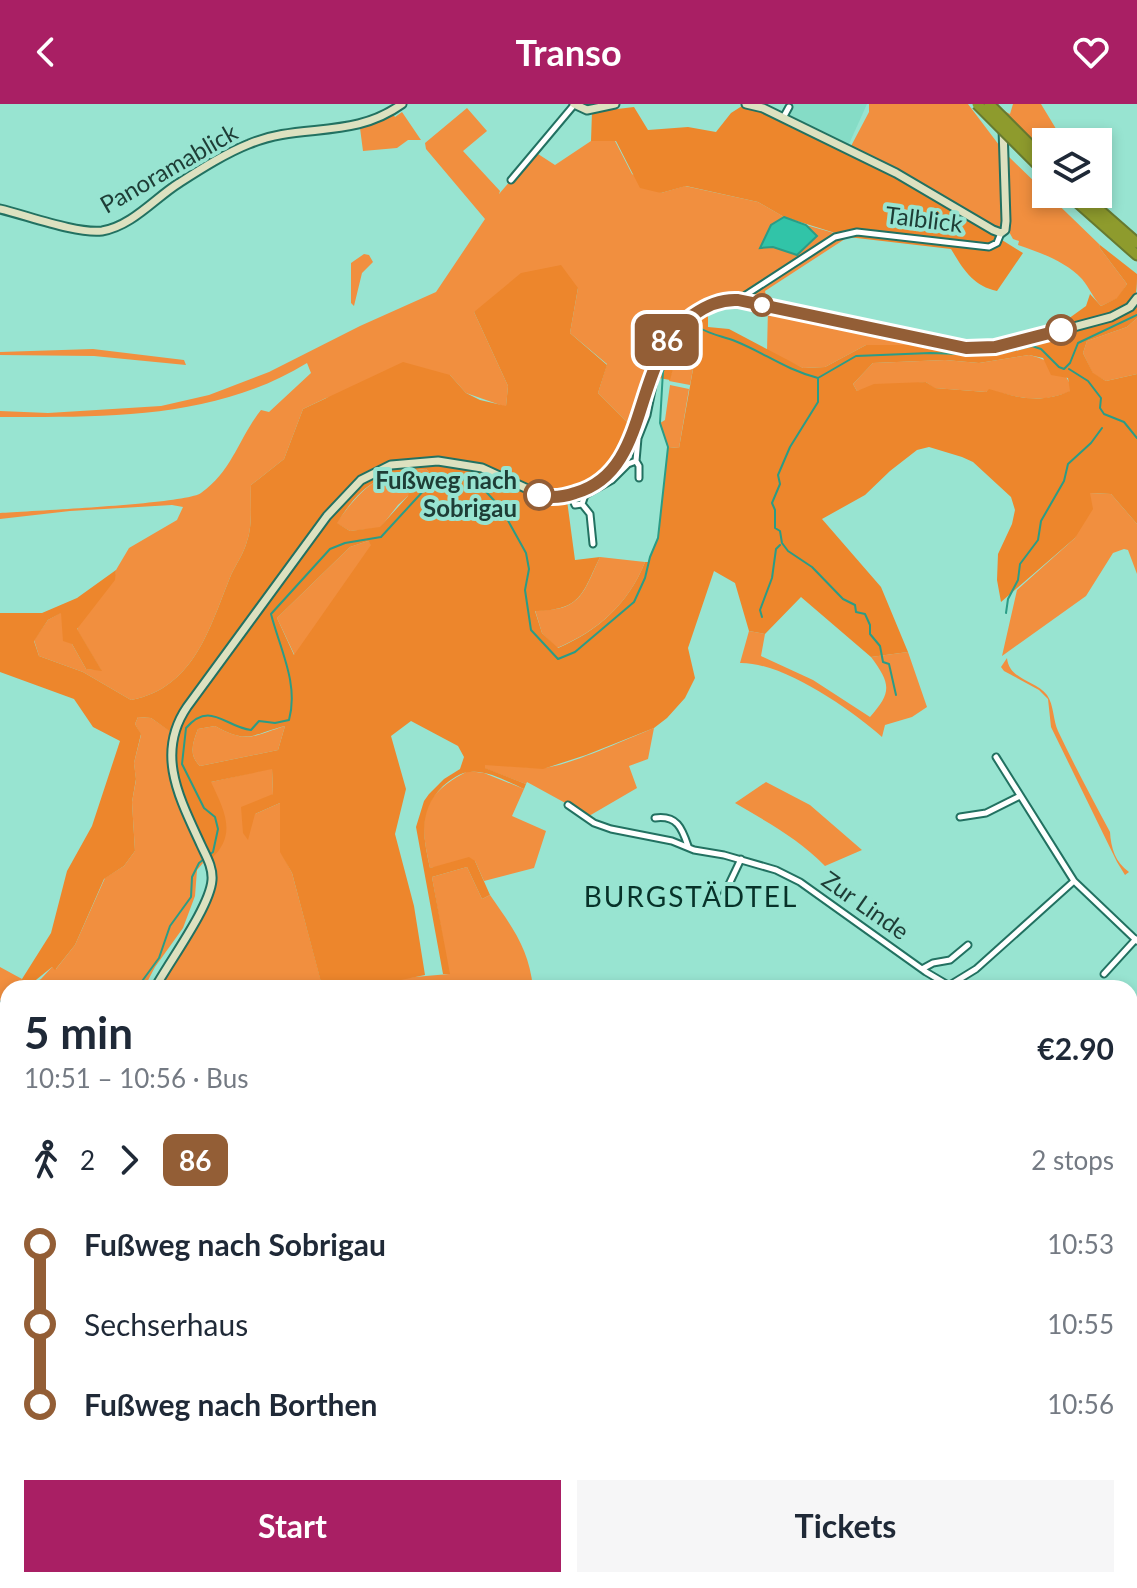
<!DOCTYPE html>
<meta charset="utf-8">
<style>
:root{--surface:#fff;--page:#f6f6f7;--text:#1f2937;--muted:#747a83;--accent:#a91f64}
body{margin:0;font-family:Lato,sans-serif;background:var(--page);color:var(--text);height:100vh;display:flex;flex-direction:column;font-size:30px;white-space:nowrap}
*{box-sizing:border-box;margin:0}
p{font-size:26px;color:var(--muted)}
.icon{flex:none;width:44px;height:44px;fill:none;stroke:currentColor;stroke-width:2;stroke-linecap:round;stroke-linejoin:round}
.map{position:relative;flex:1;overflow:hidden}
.side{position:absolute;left:0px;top:876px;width:1138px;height:608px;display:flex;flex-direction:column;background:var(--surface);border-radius:24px 24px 0 0;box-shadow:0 4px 12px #0003}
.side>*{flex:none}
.badge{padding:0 16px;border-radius:12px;font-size:28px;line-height:52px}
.controls{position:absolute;left:1032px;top:24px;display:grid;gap:16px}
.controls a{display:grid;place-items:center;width:80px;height:80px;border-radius:0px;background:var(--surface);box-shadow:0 4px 12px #0003;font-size:40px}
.map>.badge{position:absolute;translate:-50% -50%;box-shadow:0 0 0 4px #fff}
.legs{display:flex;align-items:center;gap:12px;height:88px;padding:0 24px;font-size:26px}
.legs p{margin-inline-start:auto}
.overview{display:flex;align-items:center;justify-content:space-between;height:136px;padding:0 24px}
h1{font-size:44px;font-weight:700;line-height:60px}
.action{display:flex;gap:16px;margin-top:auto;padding:16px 24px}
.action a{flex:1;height:92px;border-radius:0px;background:var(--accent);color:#fff;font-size:32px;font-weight:700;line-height:92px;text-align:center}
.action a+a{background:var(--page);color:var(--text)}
ul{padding:0 24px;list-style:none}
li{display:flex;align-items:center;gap:28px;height:80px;font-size:30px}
li i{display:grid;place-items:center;width:12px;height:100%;margin:0 10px;background:currentColor}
li i::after{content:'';width:20px;height:20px;margin:-10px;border:6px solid;border-radius:50%;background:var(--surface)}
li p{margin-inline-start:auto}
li:first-child i{background:linear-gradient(#0000 50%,currentColor 0)}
li:last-child i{background:linear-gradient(currentColor 50%,#0000 0)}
header{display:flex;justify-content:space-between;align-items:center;height:104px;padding:0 24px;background:var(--accent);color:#fff;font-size:36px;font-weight:700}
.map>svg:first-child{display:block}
.built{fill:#85dcc6}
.green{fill:#f18f3f}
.forest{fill:#ed862c;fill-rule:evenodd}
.water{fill:#31c4a8;stroke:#2b9c86;stroke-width:2}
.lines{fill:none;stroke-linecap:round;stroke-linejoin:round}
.stream{stroke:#2b9c86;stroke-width:2}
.street-casing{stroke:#227161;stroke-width:9}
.secondary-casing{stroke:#227161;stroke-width:11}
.highway-casing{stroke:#677a30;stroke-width:13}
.street{stroke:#fff;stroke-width:5}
.secondary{stroke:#dde1c0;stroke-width:7}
.highway{stroke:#8e9b2d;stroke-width:9}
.highway-bridge-casing{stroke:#677a30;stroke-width:13;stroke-linecap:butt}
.highway-bridge{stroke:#8e9b2d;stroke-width:9}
.line-1-casing{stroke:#fff;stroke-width:18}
.line-1{stroke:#935e36;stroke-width:12}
.stop-1-dot{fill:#fff;stroke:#935e36;stroke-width:4}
.labels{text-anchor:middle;stroke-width:8;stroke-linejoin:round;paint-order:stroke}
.street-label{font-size:24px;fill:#1e3d36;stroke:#98e4d1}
.stop-label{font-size:24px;font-weight:bold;fill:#1e3d36;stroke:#98e4d1;text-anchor:end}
.quarter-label{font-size:28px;letter-spacing:2px;fill:#073229;stroke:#98e4d1}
</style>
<header><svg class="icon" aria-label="back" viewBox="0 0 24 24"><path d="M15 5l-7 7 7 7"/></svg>Transo<svg class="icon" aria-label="heart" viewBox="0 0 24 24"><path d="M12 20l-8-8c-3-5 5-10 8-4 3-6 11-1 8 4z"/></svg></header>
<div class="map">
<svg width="1137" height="1484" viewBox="0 0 1137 1484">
<rect width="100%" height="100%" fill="#98e4d1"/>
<!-- built -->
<path class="built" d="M787,0H867L849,40L783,8Z"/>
<!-- green -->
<path class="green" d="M869,0H968L1002,45L1003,124L999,126L968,110L914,75L850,44L869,8Z
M1013,0H1041L1064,38H1046V59L1003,14L1002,6L1010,10Z
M467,4L487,27L463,47L500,87L499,90L535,48L555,61L591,37H615L632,70L661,89L685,82L758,98L784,113L771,121L760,143H773L797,151L817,132L806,121L848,133L765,187L767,198L753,192L745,195V189C734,195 721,193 709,199C660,223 646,274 631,322L598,289L607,260L570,229L578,184L474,208L508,282L506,303L466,289L450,271L326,294L303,305L284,355L251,381C250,398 253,421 247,437C244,449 236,460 231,471C210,522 195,584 131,596L83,568L39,552L34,536L48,516L62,508L72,540L86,565L101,566L77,526L79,520L114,476L116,466L129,444L177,416L183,403L172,401L70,407L0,415V409C29,407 186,400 201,389C233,366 238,335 261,306L269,308L311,269L307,259C214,316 105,313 0,313V307L48,309L161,302L209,291L269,268L360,222L436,188L485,115L426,45L425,39Z
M402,8L421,36H408L397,44L363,47L360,24L393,10L395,13Z
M1007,51L1100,141L1099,143L1127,180L1118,194L1101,202C1093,194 1089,183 1082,175C1065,157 1041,149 1018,141L1019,137L1013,135L1008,126Z
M364,150L369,151L373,158L362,169L354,202L351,199V159Z
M768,204L912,234L909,241H866L825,263L803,264L767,247Z
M1137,214V270L1106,277L1093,270L1083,249L1087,237L1127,223Z
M93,245L184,256L186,261L94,252L0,251V248Z
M677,250L695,254L690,281L669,277Z
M1029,251C1045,254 1071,268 1071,287C1040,300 1020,294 989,286L986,288L934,284L926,278L857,287L853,280L873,259L945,256L979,259Z
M670,281L689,285L679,344L668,343L660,319L665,316Z
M426,365L429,368V373L398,401L380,424L350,427L336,419C367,379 374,371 426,365Z
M1090,389L1111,390L1137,420V470L1128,446L1124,445L1113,449L1086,492L1002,552L1017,486L1075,434Z
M368,437L372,441L295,552L277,514L350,443Z
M600,453L645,458C629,499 598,527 557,544L542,529L535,506C581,508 583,489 600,453Z
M749,527L765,530L761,552L813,576L870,613C892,588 891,580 871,553L908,548L927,603L912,613L885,621L882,633C850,605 783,558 740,559Z
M1007,554C1009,576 1035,576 1047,591C1054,601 1053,616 1058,627C1074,661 1092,694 1110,728C1111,744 1115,758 1129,768L1125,771L1117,758L1051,623L1048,595L1039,586L1004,567L1001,563Z
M138,613L151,614L170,627C161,682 189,710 203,759L197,766L195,792L183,824L155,863L144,884H26L41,875L52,863L56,865L75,841L105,774L124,762L135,747L132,698L136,676L134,659L141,631L135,620Z
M215,622C247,640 253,632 285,622L278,646L200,662C188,651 193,638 198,625Z
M654,624L648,655L629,662L637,684L589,712L527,678L526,680L484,664L485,661C504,659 522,664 541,664C565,664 629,634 654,624Z
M272,664L273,690L255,710L280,699L281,748L292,769L322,881L449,870L432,773L467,763L482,795L490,791C512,823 529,844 533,884H178L169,876L166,880L163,876L210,796L215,779L211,755V678Z
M468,667L484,669L524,685L512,712L546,727L534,764L484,777L475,757L430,764C419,715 419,692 468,667Z
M766,678L810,701L862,746L825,762C799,735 767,718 735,699Z
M0,863L22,875L6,886L8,944L0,941Z
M8,1282V1370L0,1380V1289Z
M365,1476H472L479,1483L357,1484Z
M1026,1476H1105L1086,1484H1030Z"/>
<!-- forest -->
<path class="forest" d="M742,2L763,8L914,81L1023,149L997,187C973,182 963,165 951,145L848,133L784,113L758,98L686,82L661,89L640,84L616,37H591L592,8L634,3L648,26L688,23L716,28L731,9Z
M1100,141L1137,170C1137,176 1137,183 1136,189C1129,212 1088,217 1068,223V215L1086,202L1090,190L1101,202L1117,194L1127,180L1099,143Z
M561,161L578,184L570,229L607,261L598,289L631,322C618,358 602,377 566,389L575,456L600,453C582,490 582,506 535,507L542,529L558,544C598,527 629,499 645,458H648L658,434L668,343L679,344L695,254L677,250L670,276L653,273C660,243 682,220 708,205V223L729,225L803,264L825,263L866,241H908L912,234L966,246L1107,216L1137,199V214L1127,223L1087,237L1083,249L1093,269L1106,277L1137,270V420L1111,390L1090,389L1093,405L1075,434L1001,498L997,476L998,450L1012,420L1015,406L1011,393L973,358L962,353L929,343L917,346L890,367L865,391L822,415L881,483L908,548L871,553L801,493L765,530L749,527L735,479L714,467L688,544L695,574L685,594L667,614L654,624L586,651L543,665L485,661V664L526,680L524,685C508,678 488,666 470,668C461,668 450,676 443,682C418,706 423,733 430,764L469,753L475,757L490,791L482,795L467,763L432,773L450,870H443L416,723L424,697L429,690L444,675L460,665L464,653L458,642L411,617L391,632L406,685L395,730L414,802L425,871L401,876L322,882L292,769L280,748V699L255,710L248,736L243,729L241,703L273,690L272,665L211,678C224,706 238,730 211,755L180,690L175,673V631L151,614L138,613L135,620L141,630L134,659L136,675L132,698L135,747L124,762L104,775L75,841L55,866L52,863L26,884H9L22,875L51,829L67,767L92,722L120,637L93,623L74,595L0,568V509H42L77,494L116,466L115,476L77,525L102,567L86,565L72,540L63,537L61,509L48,516L34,537L39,552L83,568L131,596C195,584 210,522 231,471C236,460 244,449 247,437C253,421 250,398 251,381L284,355L303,305L403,258L450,271L466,289L480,296L506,302L508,282L474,208L521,169ZM1029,251L1043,254L1051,271L1068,274L1070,287C1040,300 1019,294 989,285L986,288L935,284L926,278L874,280L857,287L853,280L873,259L945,256L979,259ZM426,365L429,368V373L422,380L411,382L408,392L380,423L350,427L337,419C363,379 378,370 426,365ZM368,437L371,441L294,551L277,514L350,443ZM215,622C249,641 252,630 285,622L278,646L200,662C188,651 193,638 198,625Z
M0,941L8,944V1042L0,1027Z
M8,1053V1282L0,1289V1066Z
M8,1370V1476H10L9,1484H0L7,1444L0,1443V1380Z
M68,1476H365L357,1484H67Z"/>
<!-- water -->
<path class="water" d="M784,113L806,121L817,132L797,151L773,143L760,144L771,121Z"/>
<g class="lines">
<!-- stream -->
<path class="stream" d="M1069,265L1088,277L1101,294L1100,304L1104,310L1124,318L1137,334
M818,274V298L790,343L778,371L780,380L772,399L775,406V424L780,427L782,439L788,447L812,463L843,495L855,501L856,508L865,510L870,521V530L880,542L883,558L889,560L896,591
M1006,509L1008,495L1018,476L1020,460L1038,436L1041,417L1064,377L1068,360L1091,339L1102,324
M762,513L760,506L772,474L776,445L780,441
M137,884L159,854L170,822L191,793L192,773L199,759L213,748L218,725L215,713L204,704L182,660L186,624C210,596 225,623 251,626L259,617L275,619L289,616C299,580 280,545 271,510L330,445L345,439L381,433L426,384L454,373L478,379L501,404L526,449L529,465L525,486L531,526L558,555L575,548L634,498L645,474L650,453L658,434L668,343L660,319L663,267L677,240L685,230L698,223C711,231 722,232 735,237C765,249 784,265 818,274L856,252L930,249L993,251L1032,242L1041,245L1059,263L1064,265L1070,259L1078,239L1137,211
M0,1431L6,1417C3,1407 0,1395 8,1387
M1130,1470L1137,1468
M1083,1484L1096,1479
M1097,1484L1098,1478L1112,1476"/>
<defs>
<path id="street" d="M783,14L789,3
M511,76L574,1
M738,196L835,133L857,128L989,143L997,139L1001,129
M636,357L639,362V374
M571,391L575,401L582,400L585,391L612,376L628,360L636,357L638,334L647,311L654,276L650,274
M582,400L590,410L593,440
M996,653L1074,777L1137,837
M568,701L594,719L611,725L672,737L694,746L724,751L776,766L800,778L926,868L948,881
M960,713L986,709L1020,692
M655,714C677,711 682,724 688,742
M722,795L741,755
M922,865L933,859L950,856L968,841
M1104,870L1136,835
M945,884L976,865L1074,777
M0,901L8,908"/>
<path id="secondary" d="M574,0L587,6L615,0
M746,0L763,4L896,69L993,126L1001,129L1005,126L1006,117L1003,24
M0,105C26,111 77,130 102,127C132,122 155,94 179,79C201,65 226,49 249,40C301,18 352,36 402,0
M155,884C169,858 210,803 212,776C213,763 206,752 201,741C180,695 155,650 187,603L327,412L361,376L391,361L438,357L482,364L545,393L556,394L586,386L611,369L625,347L656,257L664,239L686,216L716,199L738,196L966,244L995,243L1014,239L1111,213L1130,203L1137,194
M0,970L8,958
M1130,1257L1137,1249
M64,1484V1476
M969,1484L974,1476"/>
<path id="highway" d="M1068,90L1137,151
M1081,90L1137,139"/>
</defs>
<!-- street casing -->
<use href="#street" class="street-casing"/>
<!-- secondary casing -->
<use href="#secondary" class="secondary-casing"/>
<!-- highway casing -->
<use href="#highway" class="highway-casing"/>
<!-- street -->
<use href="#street" class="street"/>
<!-- secondary -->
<use href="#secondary" class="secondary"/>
<!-- highway -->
<use href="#highway" class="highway"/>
<defs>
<path id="highway-bridge" d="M977,0L1046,69
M989,0L1046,57"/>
</defs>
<!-- highway-bridge casing -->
<use href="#highway-bridge" class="highway-bridge-casing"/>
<!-- highway-bridge -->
<use href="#highway-bridge" class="highway-bridge"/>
</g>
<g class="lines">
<defs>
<path id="line-1" d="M539,391C551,395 563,393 575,389C654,367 629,255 693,211C707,201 721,195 738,196L966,244L995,243L1061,226"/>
</defs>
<!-- line-1 casing -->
<use href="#line-1" class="line-1-casing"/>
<!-- line-1 -->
<use href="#line-1" class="line-1"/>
</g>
<!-- markers -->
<g class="stop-1-dot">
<circle cx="762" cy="201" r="10"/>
<circle cx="1061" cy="226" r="14"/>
<circle cx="539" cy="391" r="14"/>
</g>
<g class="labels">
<!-- street labels -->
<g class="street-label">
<text transform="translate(169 65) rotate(-30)" y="8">Panoramablick</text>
<text transform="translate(924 116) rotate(7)" y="8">Talblick</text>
<text transform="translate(865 802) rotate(35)" y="8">Zur Linde</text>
</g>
<!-- stop labels -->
<g class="stop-label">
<text x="517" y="385">Fußweg nach<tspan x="517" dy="28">Sobrigau</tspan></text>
</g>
<!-- quarter labels -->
<g class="quarter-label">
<text x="691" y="803">BURGSTÄDTEL</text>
</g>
</g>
</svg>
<div class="controls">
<a><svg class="icon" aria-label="layers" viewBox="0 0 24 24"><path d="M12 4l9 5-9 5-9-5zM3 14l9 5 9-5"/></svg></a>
</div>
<b class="badge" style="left:667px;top:236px;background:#935e36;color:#fff">86</b>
<section class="side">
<div class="overview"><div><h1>5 min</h1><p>10:51 – 10:56 · Bus</p></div><b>€2.90</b></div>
<div class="legs"><svg class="icon" aria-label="walk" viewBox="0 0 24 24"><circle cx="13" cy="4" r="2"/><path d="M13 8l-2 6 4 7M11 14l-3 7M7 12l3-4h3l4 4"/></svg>2<svg class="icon" aria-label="forward" viewBox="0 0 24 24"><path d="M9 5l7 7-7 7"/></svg><b class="badge" style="background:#935e36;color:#fff">86</b><p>2 stops</p></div>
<ul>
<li><i style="color:#935e36"></i><b>Fußweg nach Sobrigau</b><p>10:53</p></li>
<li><i style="color:#935e36"></i><span>Sechserhaus</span><p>10:55</p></li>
<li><i style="color:#935e36"></i><b>Fußweg nach Borthen</b><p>10:56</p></li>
</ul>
<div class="action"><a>Start</a><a>Tickets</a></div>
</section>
</div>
